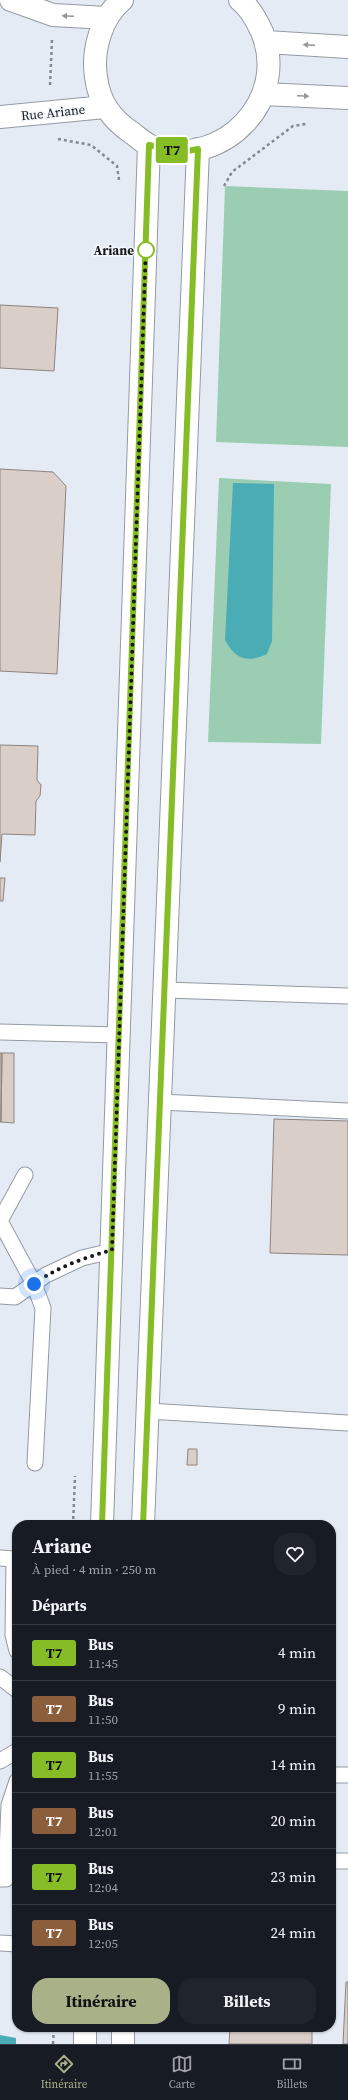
<!DOCTYPE html>
<html lang="fr">
<meta charset="utf-8">
<style>
:root{--surface:#171b24;--page:#20242c;--text:#f1f3f6;--muted:#9ea1a6;--line:#363941;--accent:#a9b189}
body{margin:0;font-family:"Source Serif 4",serif;background:var(--page);color:var(--text);height:100vh;display:flex;flex-direction:column;font-size:15px;white-space:nowrap}
*{box-sizing:border-box;margin:0}
p{font-size:13px;color:var(--muted)}
.icon{flex:none;width:22px;height:22px;fill:none;stroke:currentColor;stroke-width:2;stroke-linecap:round;stroke-linejoin:round}
.map{position:relative;flex:1;overflow:hidden}
.side{position:absolute;left:12px;top:1520px;width:324px;height:512px;display:flex;flex-direction:column;background:var(--surface);border-radius:16px;box-shadow:0 1px 3px #0004}
.side>*{flex:none}
.badge{padding:0 8px;border-radius:3px;font-size:14px;line-height:26px}
.you{position:absolute;width:20px;height:20px;margin:-10px;border:3px solid #fff;border-radius:50%;background:#1a73e8;box-shadow:0 0 0 6px #1a73e833}
.map>.badge{position:absolute;translate:-50% -50%;box-shadow:0 0 0 2px #fff}
h2{padding:0 20px;font-size:15px;line-height:36px}
.round{display:grid;place-items:center;flex:none;width:42px;height:42px;border-radius:16px;background:var(--page)}
.head{display:flex;align-items:center;justify-content:space-between;height:68px;padding:0 20px}
h1{font-size:19px;font-weight:700;line-height:30px}
.cta{display:flex;gap:8px;margin-top:auto;padding:8px 20px}
.cta a{flex:1;height:46px;border-radius:16px;background:var(--accent);color:#111;font-size:16px;font-weight:700;line-height:46px;text-align:center}
.cta a+a{background:var(--page);color:var(--text)}
ul{padding:0;list-style:none}
li{display:flex;align-items:center;gap:12px;height:56px;padding:0 20px;border-top:1px solid var(--line)}
li div{flex:1}
li b{display:block;font-size:15px}
li em{font-style:normal}
li .badge{min-width:44px;font-weight:700;text-align:center}
.tabs{display:flex;justify-content:space-around;align-items:center;height:56px;border-top:1px solid var(--line);background:var(--surface);font-size:11px;color:var(--muted)}
.tabs a{display:grid;justify-items:center;gap:2px}
.tabs .current{color:var(--accent)}
.map>svg:first-child{display:block}
.green{fill:#9bcdb3}
.water{fill:#4aacb5}
.building{fill:#dacec9;stroke:#8e837e}
.lines{fill:none;stroke-linecap:round;stroke-linejoin:round}
.lane-casing{stroke:#949aa3;stroke-width:17}
.street-casing{stroke:#949aa3;stroke-width:24}
.path{stroke:#84888e;stroke-width:2.5;stroke-dasharray:3 3;stroke-linecap:butt}
.lane{stroke:#fff;stroke-width:15}
.street{stroke:#fff;stroke-width:22}
.oneway{fill:#969798}
.line-casing{stroke:#fff;stroke-width:9}
.line{stroke:#86bc25;stroke-width:6}
.walk{stroke:#15171a;stroke-width:4;stroke-dasharray:0 7.2}
.stop-dot{fill:#fff;stroke:#86bc25;stroke-width:2}
.labels{text-anchor:middle;stroke-width:3;stroke-linejoin:round;paint-order:stroke}
.street-label{font-size:13px;fill:#15171a;stroke:#f4f8fe}
.stop-label{font-size:13px;font-weight:bold;fill:#15171a;stroke:#f4f8fe;text-anchor:end}
</style>
<div class="map">
<svg width="348" height="2044" viewBox="0 0 348 2044">
<rect width="100%" height="100%" fill="#e5ebf5"/>
<!-- green -->
<path class="green" d="M225,186L348,191V447L216,442Z
M219,478L331,484L321,744L208,742Z"/>
<!-- water -->
<path class="water" d="M233,483L274,484L272,641L267,654C247,663 236,660 225,640Z
M0,2035L16,2038V2044H0Z"/>
<!-- building -->
<path class="building" d="M0,305L58,308L54,371L0,368Z
M0,469L53,472L66,486L57,674L0,671Z
M0,745L38,746L37,780L41,785L40,796L36,801L35,835L2,834L0,862Z
M0,878H5L3,901H0Z
M0,1053H2L1,1122H0Z
M2,1053H14V1123L1,1122Z
M274,1119L348,1121V1255L270,1253Z
M188,1449H197V1465H187Z
M331,1573H333L331,1626Z
M346,1982H348V2044H343Z
M230,2027H312V2044H229Z"/>
<g class="lines">
<defs>
<path id="lane" d="M165,990L348,996
M0,1032L119,1035
M160,1102L348,1111
M25,1175L0,1221L34,1284L43,1308L35,1463
M0,1296L15,1297L46,1275L82,1258L112,1251
M148,1411L348,1423
M0,1558L14,1559L13,1635L17,1651
M0,1677L17,1690
M0,1761L17,1751
M331,1775H348
M331,1861H348
M0,1879H6L9,1805L17,1781
M0,1943L17,1944"/>
<path id="street" d="M11,0L53,15L107,18
M122,0C101,18 92,50 96,77C99,102 111,119 132,133C139,138 146,145 155,148C223,168 290,100 262,32C257,21 250,8 240,0
M266,42L348,47
M264,94L348,98
M0,117L105,107
M102,1525L149,145
M143,1525L198,149
M85,2044V2027
M123,2044V2027"/>
</defs>
<!-- lane casing -->
<use href="#lane" class="lane-casing"/>
<!-- street casing -->
<use href="#street" class="street-casing"/>
<!-- path -->
<path class="path" d="M50,85L52,40
M58,139L91,145L117,166L119,180
M224,186L232,172L293,126L306,124
M73,1525L75,1476
M53,2044L54,2027"/>
<!-- lane -->
<use href="#lane" class="lane"/>
<!-- street -->
<use href="#street" class="street"/>
</g>
<!-- one-way arrows -->
<defs><path id="oneway-solid" d="M-6-.8H1V-3.2L6.5 0L1 3.2V.8H-6Z"/></defs>
<g class="oneway">
<use href="#oneway-solid" transform="translate(68 16) rotate(-177)"/>
<use href="#oneway-solid" transform="translate(309 45) rotate(-176)"/>
<use href="#oneway-solid" transform="translate(303 96) rotate(2)"/>
</g>
<g class="lines">
<defs>
<path id="line" d="M102,1525L149,145L182,152L198,149L143,1525"/>
</defs>
<!-- line casing -->
<use href="#line" class="line-casing"/>
<!-- line -->
<use href="#line" class="line"/>
<!-- walk -->
<path class="walk" d="M34,1284C57,1267 84,1258 112,1250L146,243V250"/>
</g>
<!-- markers -->
<circle class="stop-dot" cx="146" cy="250" r="8"/>
<g class="labels">
<!-- street labels -->
<g class="street-label">
<text transform="translate(53 112) rotate(-6)" y="5">Rue Ariane</text>
</g>
<!-- stop labels -->
<g class="stop-label">
<text x="134" y="255">Ariane</text>
</g>
</g>
</svg>
<div class="you" style="left:34px;top:1284px"></div>
<b class="badge" style="left:172px;top:150px;background:#86bc25;color:#111">T7</b>
<section class="side">
<div class="head"><div><h1>Ariane</h1><p>À pied · 4 min · 250 m</p></div><a class="round"><svg class="icon" aria-label="heart" viewBox="0 0 24 24"><path d="M12 20l-8-8c-3-5 5-10 8-4 3-6 11-1 8 4z"/></svg></a></div>
<h2>Départs</h2>
<ul>
<li><span class="badge" style="background:#86bc25;color:#111">T7</span><div><b>Bus</b><p>11:45</p></div><em>4 min</em></li>
<li><span class="badge" style="background:#8b5e3c;color:#fff">T7</span><div><b>Bus</b><p>11:50</p></div><em>9 min</em></li>
<li><span class="badge" style="background:#86bc25;color:#111">T7</span><div><b>Bus</b><p>11:55</p></div><em>14 min</em></li>
<li><span class="badge" style="background:#8b5e3c;color:#fff">T7</span><div><b>Bus</b><p>12:01</p></div><em>20 min</em></li>
<li><span class="badge" style="background:#86bc25;color:#111">T7</span><div><b>Bus</b><p>12:04</p></div><em>23 min</em></li>
<li><span class="badge" style="background:#8b5e3c;color:#fff">T7</span><div><b>Bus</b><p>12:05</p></div><em>24 min</em></li>
</ul>
<div class="cta"><a>Itinéraire</a><a>Billets</a></div>
</section>
</div>
<nav class="tabs">
<a class="current"><svg class="icon" aria-label="directions" viewBox="0 0 24 24"><path d="M12 3l9 9-9 9-9-9zM9 14v-3h6M13 9l2 2-2 2"/></svg>Itinéraire</a>
<a><svg class="icon" aria-label="map" viewBox="0 0 24 24"><path d="M3 6l6-2 6 2 6-2v14l-6 2-6-2-6 2zM9 4v14M15 6v14"/></svg>Carte</a>
<a><svg class="icon" aria-label="tickets" viewBox="0 0 24 24"><path d="M3 7h18v10H3zM15 7v10"/></svg>Billets</a>
</nav>
